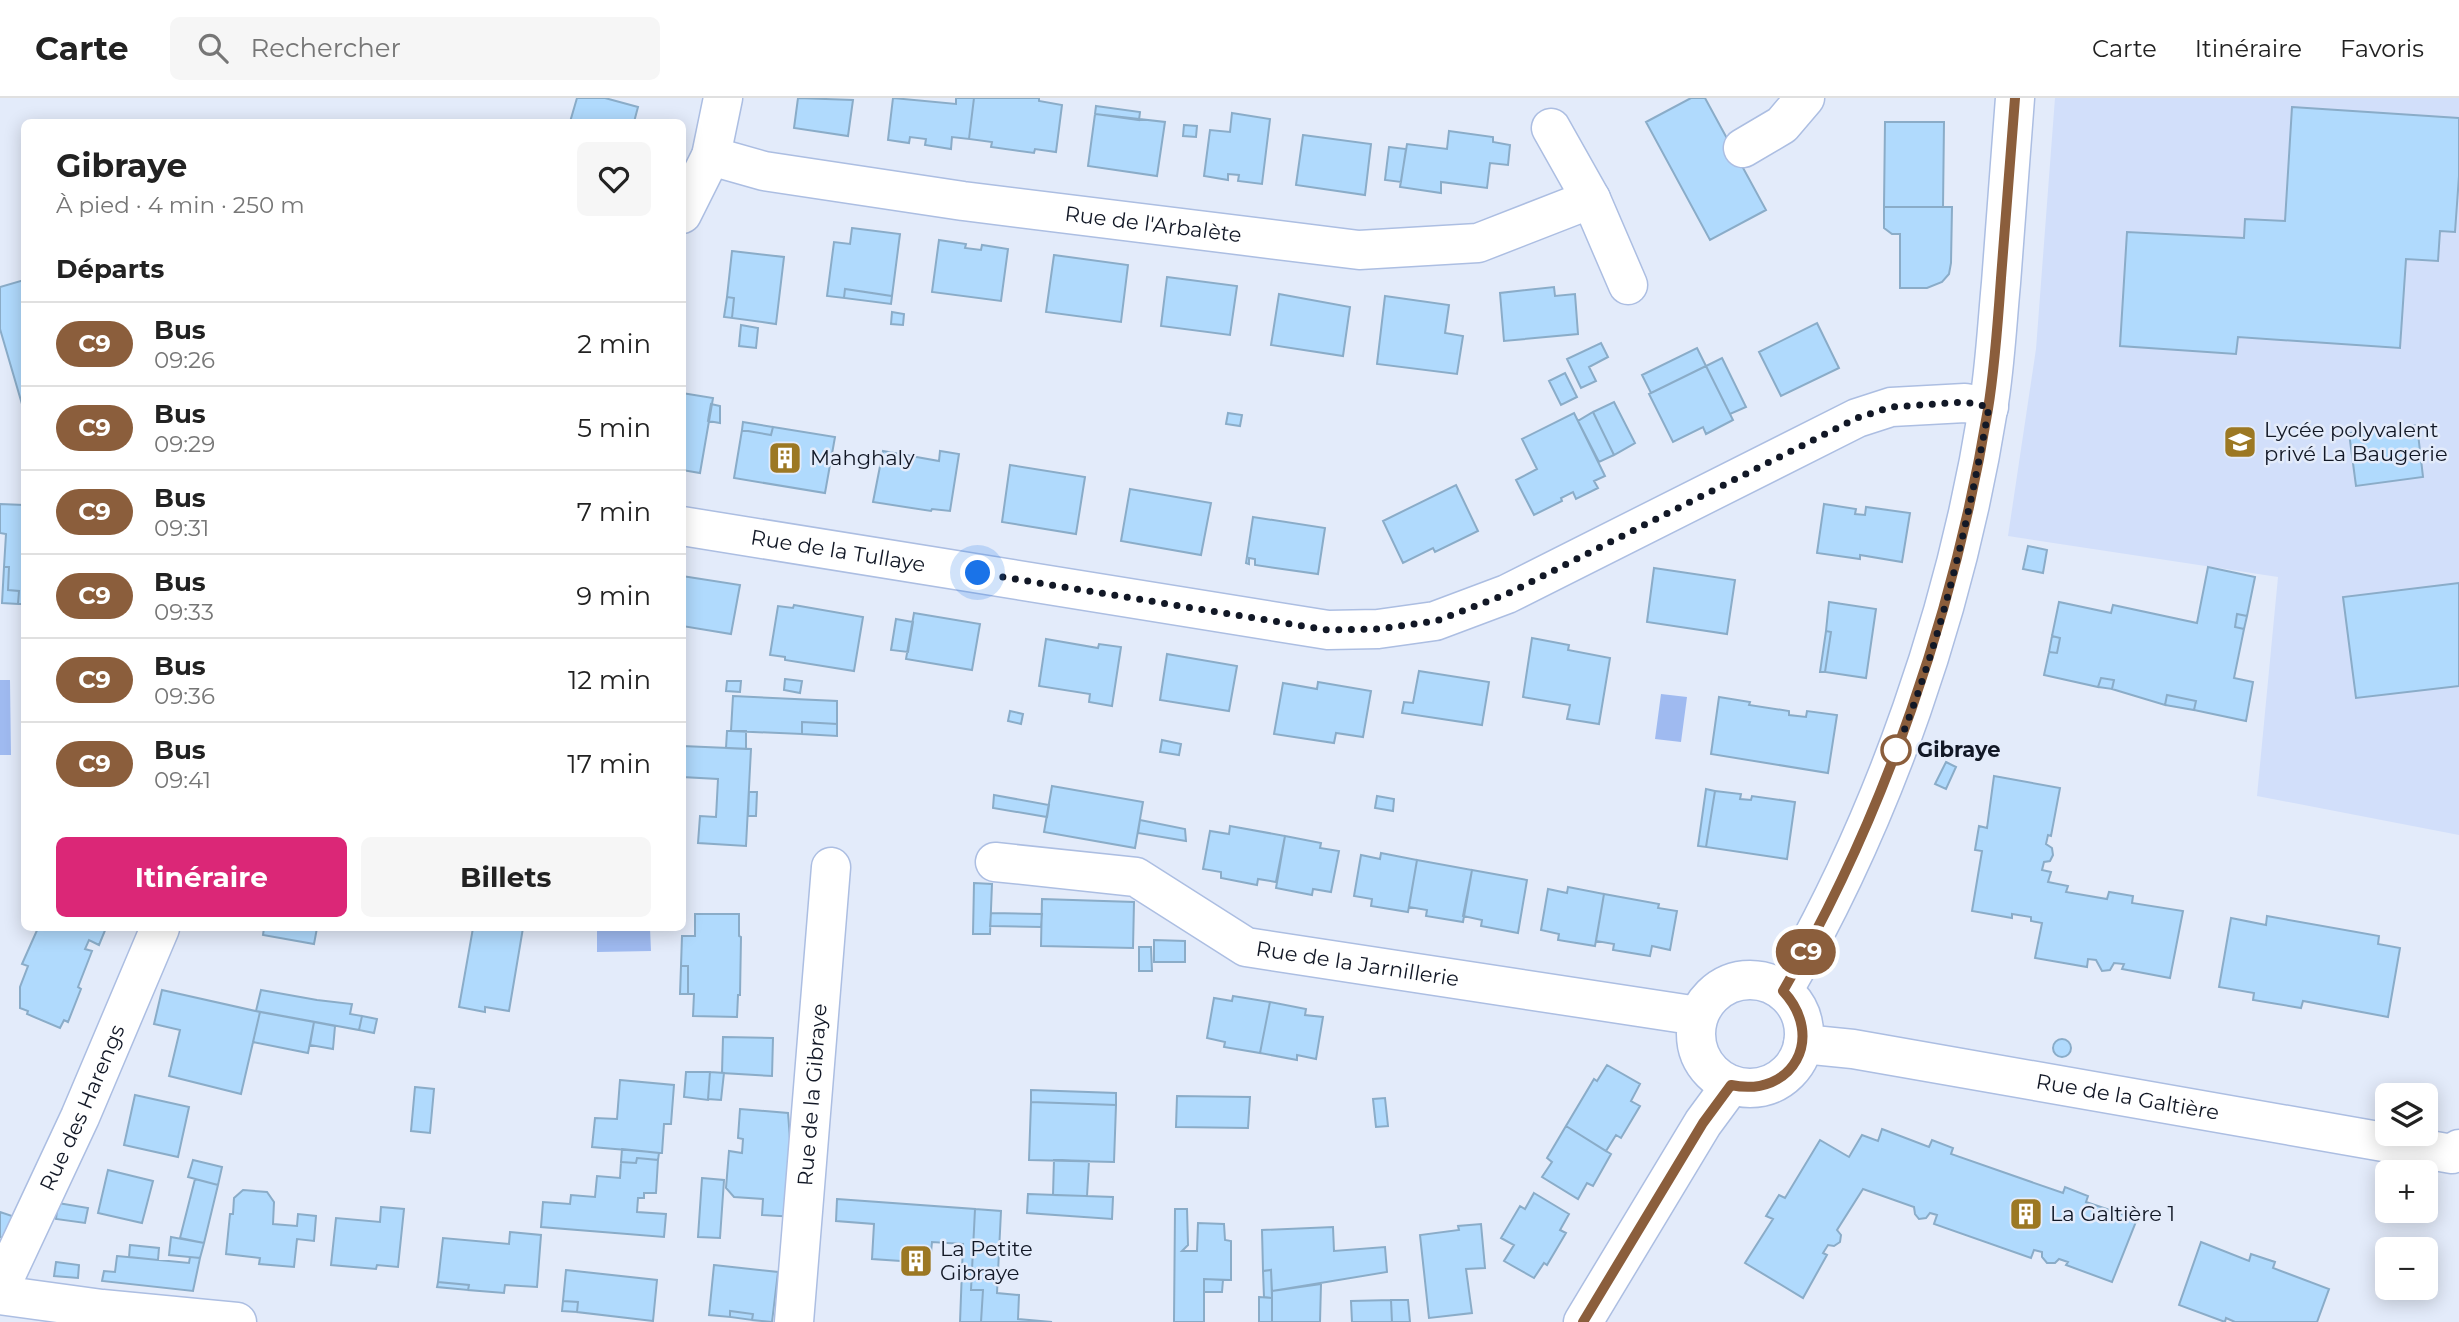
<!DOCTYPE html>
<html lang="fr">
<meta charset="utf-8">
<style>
:root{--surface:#fff;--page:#f6f6f6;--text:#222;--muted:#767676;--line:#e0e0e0;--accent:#db2777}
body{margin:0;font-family:Montserrat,sans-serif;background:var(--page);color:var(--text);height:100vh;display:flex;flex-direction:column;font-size:26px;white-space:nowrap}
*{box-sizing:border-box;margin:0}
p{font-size:23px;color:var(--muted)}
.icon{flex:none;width:38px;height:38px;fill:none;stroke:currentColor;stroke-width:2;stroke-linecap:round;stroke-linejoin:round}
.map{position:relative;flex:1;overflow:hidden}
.panel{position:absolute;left:21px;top:21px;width:665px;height:812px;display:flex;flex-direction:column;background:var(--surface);border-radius:10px;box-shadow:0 4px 18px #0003}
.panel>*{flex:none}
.badge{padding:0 14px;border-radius:23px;font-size:24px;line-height:46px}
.buttons{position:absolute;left:2375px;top:985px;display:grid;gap:14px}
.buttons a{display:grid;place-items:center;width:63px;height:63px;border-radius:10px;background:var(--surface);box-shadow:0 4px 18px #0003;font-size:35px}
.you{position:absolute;width:35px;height:35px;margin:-18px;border:5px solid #fff;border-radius:50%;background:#1a73e8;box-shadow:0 0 0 10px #1a73e833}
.map>.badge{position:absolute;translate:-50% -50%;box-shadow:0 0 0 4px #fff}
h2{padding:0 35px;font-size:26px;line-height:63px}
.round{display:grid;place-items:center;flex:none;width:74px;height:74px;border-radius:10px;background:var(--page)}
.headline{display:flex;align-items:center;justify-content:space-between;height:119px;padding:0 35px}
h1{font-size:33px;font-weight:700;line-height:52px}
.button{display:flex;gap:14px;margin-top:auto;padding:14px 35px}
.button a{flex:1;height:80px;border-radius:10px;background:var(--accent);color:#fff;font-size:28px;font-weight:700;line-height:80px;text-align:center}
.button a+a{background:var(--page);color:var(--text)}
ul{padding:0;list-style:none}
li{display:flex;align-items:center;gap:21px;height:84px;padding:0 35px;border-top:2px solid var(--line)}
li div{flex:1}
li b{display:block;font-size:26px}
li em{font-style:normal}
li .badge{min-width:77px;font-weight:700;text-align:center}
header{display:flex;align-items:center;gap:42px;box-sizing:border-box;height:98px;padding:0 35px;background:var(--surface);border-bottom:2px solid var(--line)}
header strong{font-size:33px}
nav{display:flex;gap:38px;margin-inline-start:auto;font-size:24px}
.search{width:490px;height:63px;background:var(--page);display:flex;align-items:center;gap:18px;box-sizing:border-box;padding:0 24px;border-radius:10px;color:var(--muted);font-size:26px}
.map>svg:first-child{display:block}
.built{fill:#d2dffa}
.water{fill:#9fbaf0}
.building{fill:#b0dafd;stroke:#8aacc8;stroke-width:2}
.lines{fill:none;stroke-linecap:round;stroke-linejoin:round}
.minor-casing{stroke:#acbee2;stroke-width:41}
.minor{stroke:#fff;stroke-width:38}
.line-casing{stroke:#fff;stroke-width:16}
.line{stroke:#8b5e3c;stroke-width:10}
.walk{stroke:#121826;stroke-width:7;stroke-dasharray:0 12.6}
.stop-dot{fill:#fff;stroke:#8b5e3c;stroke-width:3.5}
.labels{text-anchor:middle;stroke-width:5;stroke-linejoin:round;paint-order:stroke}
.street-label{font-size:21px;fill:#121826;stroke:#e3ebfa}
.poi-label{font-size:21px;fill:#121826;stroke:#e3ebfa;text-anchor:start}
.stop-label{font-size:21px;font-weight:bold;fill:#121826;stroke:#e3ebfa;text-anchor:start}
</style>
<header>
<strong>Carte</strong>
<div class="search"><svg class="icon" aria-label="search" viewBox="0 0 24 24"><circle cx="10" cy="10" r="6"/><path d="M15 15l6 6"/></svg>Rechercher</div>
<nav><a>Carte</a><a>Itinéraire</a><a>Favoris</a></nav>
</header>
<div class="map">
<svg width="2459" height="1224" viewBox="0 0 2459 1224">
<rect width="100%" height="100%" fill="#e3ebfa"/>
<!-- built -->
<path class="built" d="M2055,0H2459V737L2257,698L2278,479L2008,438L2036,251Z"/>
<!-- water -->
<path class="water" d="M0,582H10L11,657H0Z
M1661,596L1687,599L1681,644L1655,641Z
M597,830H650L651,853L597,854Z"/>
<!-- building -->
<path class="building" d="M577,0H605L638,9L634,24H570Z
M798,0L853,2L848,38L794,30Z
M893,0L956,6V0H974L969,41L952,39L951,51L925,47L926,41L910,39L909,45L888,42Z
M974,0H1039V3L1062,7L1056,54L1035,51L1034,55L991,49L992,44L969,41Z
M1691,0H1705L1766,112L1710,142L1646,24Z
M1096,8L1140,14L1139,22L1095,16Z
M2292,9L2459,20V78L2455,134L2440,133L2438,163L2406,161L2400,250L2238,239L2236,256L2120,248L2127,134L2244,140L2245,121L2285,123Z
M1232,15L1270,21L1262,86L1238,83L1239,77L1228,76V82L1204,78L1210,32L1230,34Z
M1095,16L1165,24L1157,78L1088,68Z
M1885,24H1944L1943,109H1884Z
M1184,27L1197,28L1196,39L1183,38Z
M1449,33L1493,39V44L1510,47L1508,67L1490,65L1487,90L1441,84V95L1400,89L1407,46L1447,51Z
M1303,37L1371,46L1365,97L1296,87Z
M1389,49L1406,51L1401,84L1385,82Z
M1884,109H1952L1951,165L1949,176L1942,184L1927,190H1900V136H1892L1884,130Z
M852,130L900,136L892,198L845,191L844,200L827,198L834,144L850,146Z
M939,142L966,146L965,150L981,152L982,147L1008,151L1001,203L932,194Z
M732,153L784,159L776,226L732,220L734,200L727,199Z
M1054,157L1128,167L1121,224L1046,214Z
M1167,179L1237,188L1230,237L1161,228Z
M24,182V313L0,231V189Z
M1554,189L1555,198L1575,196L1578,236L1504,243L1500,195Z
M845,191L892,198L891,206L844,200Z
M1279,196L1350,209L1343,258L1271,247Z
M1385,198L1449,207L1445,235L1463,238L1457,276L1377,266Z
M727,199L734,200L732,220L724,219Z
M892,214L904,216L903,227L891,226Z
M1817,225L1839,270L1781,298L1759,254Z
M741,227L758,230L756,250L739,248Z
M1601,245L1608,259L1589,269L1596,283L1581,290L1567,261Z
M1697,250L1706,268L1651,295L1642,277Z
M1722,260L1746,309L1730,316L1706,268Z
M1706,268L1733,322L1706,336L1703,329L1673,344L1649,296Z
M1565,275L1577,299L1561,307L1549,283Z
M682,295L713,300L700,375L682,372Z
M1614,304L1635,345L1614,357L1593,314Z
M711,306L720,308V325L708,323Z
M1593,314L1614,357L1599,364L1578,323Z
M1228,315L1242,317L1240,328L1226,326Z
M1574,315L1605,378L1594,383L1598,390L1576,401L1573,394L1561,400L1562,403L1534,417L1516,382L1537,371L1522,341Z
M743,324L773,329L771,337L742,332Z
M2417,327L2423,379L2356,388L2349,335Z
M773,329L835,339L825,395L734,380L742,332L771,337Z
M883,353L939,363L940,353L959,356L950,413L932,411L931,413L873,404Z
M1010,367L1085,379L1076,436L1002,424Z
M1456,387L1478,433L1435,454L1433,450L1403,465L1383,423Z
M1130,391L1211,405L1201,457L1121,443Z
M0,406L24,407V506H18L19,493L8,492L9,469H4L6,436L0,435Z
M1824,406L1856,411L1855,416L1865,417L1866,409L1910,415L1902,464L1860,457V461L1817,455Z
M1253,419L1325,430L1318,476L1255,467V461L1249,460V466L1246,465Z
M2028,448L2047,452L2043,475L2023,471Z
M4,469H9L8,492L19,493L18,506L2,505Z
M2208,469L2255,479L2247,518L2237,516L2235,529L2244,531L2234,580L2253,584L2246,623L2194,612L2196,603L2167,597L2165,607L2112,591L2114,582L2101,580L2098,589L2044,577L2049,554L2057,555L2060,540L2052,538L2059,504L2111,515L2113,507L2197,525Z
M1654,470L1735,482L1727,536L1647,524Z
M682,478L740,487L731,536L682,528Z
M2459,485V588L2356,600L2343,499Z
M1829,504L1876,511L1866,580L1825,574L1831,534L1826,533Z
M794,507L863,519L854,573L785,562V559L770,557L778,508L793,510Z
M914,515L980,526L972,572L906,561Z
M2237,516L2247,518L2244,531L2235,529Z
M896,521L913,524L908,554L891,552Z
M1826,533L1831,534L1825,574H1820Z
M2052,538L2060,540L2057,555L2049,554Z
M1532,540L1569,547L1568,552L1610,560L1599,626L1567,621L1570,607L1523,599Z
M1046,541L1098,550L1099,546L1121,549L1112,608L1089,604L1090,596L1039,588Z
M1167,556L1237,568L1229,613L1160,602Z
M1419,573L1489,584L1482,627L1402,615L1404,604L1413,605Z
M2101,580L2114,582L2112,591L2098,589Z
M785,581L802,583L800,595L784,592Z
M727,583H741L740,594L726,593Z
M1318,584L1371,593L1363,639L1336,635L1334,645L1274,636L1283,585L1317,591Z
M2167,597L2196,603L2194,612L2165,607Z
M733,598L837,603V626L802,624V636L731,633Z
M1719,599L1750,604L1749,607L1789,613V617L1806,619L1807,613L1837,617L1828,675L1711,656Z
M1010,613L1023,616L1021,626L1008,623Z
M802,624L837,626V638L802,636Z
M727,633H746V651L726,650Z
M1162,642L1181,646L1179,657L1160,654Z
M682,648L751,651L746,748L698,745L700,718L716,719L718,681L682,679Z
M1946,664L1956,669L1946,691L1935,686Z
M1994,678L2060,690L2051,738L2048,737L2046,746L2052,750L2053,757L2050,763L2044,764L2042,772L2051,774L2048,784L2068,788L2066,794L2107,801L2109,794L2133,798L2132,805L2183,813L2170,880L2122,871L2124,866L2114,865L2110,872L2102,873L2096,862L2088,861L2087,869L2035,860L2042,825L2031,823V819L2012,816V820L1972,813L1982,753L1975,752L1979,728L1987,730Z
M1052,688L1143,704L1135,750L1044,734Z
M1706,691L1715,693L1706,749L1698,748Z
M1715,693L1741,696L1740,701L1751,702L1752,698L1795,704L1787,761L1706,749Z
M749,694H757L756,718H748Z
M994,697L1049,707L1047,719L993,710Z
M1377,698L1394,701L1393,713L1375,710Z
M1140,722L1185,731L1186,743L1138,735Z
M1230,728L1285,738L1276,784L1258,781L1257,787L1221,780V774L1203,771L1210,733L1229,736Z
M1285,738L1321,745L1320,750L1339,753L1331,794L1313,791L1312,797L1276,790Z
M1381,755L1417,762L1408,814L1371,808L1372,801L1354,798L1361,757L1380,761Z
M1417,762L1472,772L1463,824L1426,818L1427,812L1409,809Z
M1472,772L1527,782L1518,835L1481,828L1482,822L1463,818Z
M974,785L992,786L990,836H973Z
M1568,789L1604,796L1595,848L1558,842L1559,836L1541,832L1548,791L1567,795Z
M1604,796L1659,806L1658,810L1677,813L1670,852L1652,848L1650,858L1613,852L1614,846L1596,843Z
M1042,801L1134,804L1133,850L1041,848Z
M991,815L1042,816L1041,829L990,828Z
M695,816H739V838L741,839L740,897H738L737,919L693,918L694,896H688V868H681L682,838H695Z
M2267,818L2379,838L2378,846L2400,850L2388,919L2303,903L2301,910L2253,902L2254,895L2219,889L2231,820L2266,827Z
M38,830H106L99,847L89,842L85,851L92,853L78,889L81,891L68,924L64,922L60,930L27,916L28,913L20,910V889L28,868L22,866Z
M264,830H317L314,846L263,837Z
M473,830H523L509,913L485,909V914L459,909Z
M1154,842L1185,843V864H1154Z
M1139,849H1151L1152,873H1139Z
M681,868H688V896H680Z
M162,892L260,914L241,996L169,978L180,932L154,926Z
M261,892L317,902L352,906L350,916L362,918L359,932L256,913Z
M1233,898L1270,904L1260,955L1224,949L1225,944L1207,940L1214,900L1232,903Z
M1270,904L1306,911L1305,917L1323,919L1316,961L1297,957V962L1260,955Z
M260,914L314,924L308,955L253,944Z
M362,918L377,921L374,935L359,932Z
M314,924L335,928L333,951L310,947Z
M723,939L773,940L772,978L722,975Z
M2053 950a9 9 0 1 1 18 0a9 9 0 1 1-18 0Z
M1607,967L1640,986L1631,1003L1640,1008L1621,1040L1616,1037L1606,1053L1566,1028L1594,981L1597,983Z
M686,974H710L708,1002L684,999Z
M710,974L724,975L721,1002L708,1001Z
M620,982L674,987L671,1026H664L662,1055L592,1049L595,1020L617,1021Z
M415,989L434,991L430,1035L411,1033Z
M1031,992L1116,995V1007L1031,1004Z
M135,997L189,1009L178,1059L124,1047Z
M1177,998L1250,999L1248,1030L1176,1029Z
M1385,1000L1388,1028L1376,1029L1373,1001Z
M1031,1004L1116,1007L1114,1064L1029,1062Z
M740,1011L788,1015L796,1119L762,1117L763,1101L734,1099L726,1090L729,1053L742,1055L743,1041L738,1040Z
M1566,1028L1611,1056L1593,1088L1587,1085L1578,1101L1542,1079L1552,1064L1547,1060Z
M1882,1031L1929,1049L1932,1042L1953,1050L1951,1056L2063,1095L2065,1089L2088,1098L2086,1104L2137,1121L2112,1184L2066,1167L2068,1164L2059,1161L2055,1165H2047L2042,1159V1154L2034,1152L2031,1160L1934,1126L1937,1117L1930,1115L1926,1120L1919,1121L1915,1116L1914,1109L1863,1091L1837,1132L1841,1137L1840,1144L1834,1148L1828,1147L1823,1155L1827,1157L1803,1200L1745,1165L1773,1121L1766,1118L1779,1097L1785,1100L1820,1042L1849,1059L1862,1037L1878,1043Z
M622,1051L659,1055L658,1062L637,1060L636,1065L621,1064Z
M637,1060L658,1062L656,1095H644V1100H638L637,1114L666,1116L664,1139L541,1129L543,1104L570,1106L571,1097L595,1099L597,1078L620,1080L621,1064L636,1065Z
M193,1062L222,1069L218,1087L188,1079Z
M1054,1062L1089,1063L1087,1098L1053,1097Z
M108,1072L153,1083L142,1125L98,1115Z
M702,1080L724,1082L720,1140L698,1139Z
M195,1081L218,1087L204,1145L180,1140Z
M243,1092L267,1094L274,1104L273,1126L297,1128L298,1116L316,1118L314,1143L297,1141L294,1169L259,1166L260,1160L226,1156L230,1116H233L234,1100Z
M1534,1095L1569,1116L1560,1132L1566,1135L1547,1167L1544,1165L1534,1180L1504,1163L1514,1147L1501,1140L1520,1108L1525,1111Z
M1028,1096L1113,1099L1112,1121L1027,1115Z
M837,1101L975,1111L971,1192H983L981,1224H960L963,1146L932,1144L930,1165L872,1161L874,1126L836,1123Z
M58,1105L88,1110L85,1125L56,1121Z
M381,1109L404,1111L398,1169L377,1167L376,1171L331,1167L336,1120L380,1124Z
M975,1111L1001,1113L997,1195L1019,1197L1018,1221L1052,1224H981L983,1192H971Z
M1175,1111H1187L1188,1147L1182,1153H1197L1198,1125L1224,1126L1225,1142L1231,1143V1182L1204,1181V1224H1174Z
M0,1114L15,1119L3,1140L0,1139Z
M1481,1126L1485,1170L1466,1171L1472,1215L1429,1220L1420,1137L1459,1132L1458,1128Z
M1333,1129L1334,1153L1385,1149L1387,1174L1272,1193L1271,1172L1263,1173L1262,1132Z
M510,1134L541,1137L537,1189L505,1187L504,1195L468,1192L469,1187L438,1184L443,1140L509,1146Z
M171,1139L204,1145L200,1160L169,1157Z
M2201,1144L2249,1163L2251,1156L2275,1164L2273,1170L2329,1191L2317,1224H2235L2226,1220L2225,1224L2179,1207Z
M130,1147L159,1150L158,1162L129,1159Z
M117,1158L189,1165L190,1159L200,1160L193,1193L102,1183L104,1173L115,1174Z
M56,1164L79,1167L78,1180L54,1178Z
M714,1167L778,1174L772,1224L752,1222L753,1216L730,1213V1219L709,1217Z
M566,1172L657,1182L653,1223L577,1214L578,1204L563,1203Z
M1271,1172L1272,1200L1264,1199L1263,1173Z
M1204,1181L1223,1182L1222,1194H1204Z
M438,1184L469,1187L468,1192L437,1189Z
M1321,1186L1320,1224H1272V1193Z
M1259,1199L1272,1200V1224H1259Z
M1391,1202H1408L1410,1224H1392Z
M1391,1202L1392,1224H1352L1351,1203Z
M563,1203L578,1204L577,1214L562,1213Z
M730,1213L753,1216L752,1222L730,1219Z"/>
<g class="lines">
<defs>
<g id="minor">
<path d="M1551,30L1591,101"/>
<path d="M1743,50L1782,27L1805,0"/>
<path id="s1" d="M711,58L764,73L963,103L1359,152L1478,145L1591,101L1628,187"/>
<path d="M682,116L711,58L723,0"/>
<path id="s2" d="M682,428L1328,532L1378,531L1435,523L1507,496L1857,320L1891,309L1965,305L1989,309"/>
<path id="s3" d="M995,764L1136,779L1246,849L1698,918"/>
<circle cx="1750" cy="936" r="54"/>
<path d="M1783,893C1885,718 1956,511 1988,311C1995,270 1997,227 2001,185C2006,123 2010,62 2015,0"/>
<path id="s4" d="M1803,946L1853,951L2452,1056L2459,1051"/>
<path id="s5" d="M0,1190L80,1019L160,830"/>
<path d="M0,1197L102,1211L237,1224"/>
<path id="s6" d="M794,1224L831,769"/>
<path d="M1583,1224L1703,1025L1731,987"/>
</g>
</defs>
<!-- minor casing -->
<use href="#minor" class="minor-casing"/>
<!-- minor -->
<use href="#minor" class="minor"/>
</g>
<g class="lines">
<defs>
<path id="line" d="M1583,1224L1703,1025L1731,987C1793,1000 1826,939 1783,893C1885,718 1955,511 1988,311C1995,268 1998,223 2001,180C2006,120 2010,60 2015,0"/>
</defs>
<!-- line casing -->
<use href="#line" class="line-casing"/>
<!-- line -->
<use href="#line" class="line"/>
<!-- walk -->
<path class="walk" d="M978,475L1328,532L1378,531L1436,523L1507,496L1857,320L1891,309L1965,304L1989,309C1968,425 1941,545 1895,655L1896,652"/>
</g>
<!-- icons -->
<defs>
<symbol id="school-square" viewBox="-11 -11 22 22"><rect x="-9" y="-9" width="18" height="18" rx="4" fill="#9c7823" stroke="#e3ebfa"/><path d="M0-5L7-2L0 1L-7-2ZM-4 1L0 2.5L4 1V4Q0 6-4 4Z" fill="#fff"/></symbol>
<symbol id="building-square" viewBox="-11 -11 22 22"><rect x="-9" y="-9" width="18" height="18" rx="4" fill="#9c7823" stroke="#e3ebfa"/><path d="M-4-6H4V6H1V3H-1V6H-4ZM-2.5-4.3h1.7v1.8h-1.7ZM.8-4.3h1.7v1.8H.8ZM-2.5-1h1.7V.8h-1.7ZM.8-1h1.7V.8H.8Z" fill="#fff"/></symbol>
</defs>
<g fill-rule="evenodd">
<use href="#school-square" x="2221" y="325" width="38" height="38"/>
<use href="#building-square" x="766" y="341" width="38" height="38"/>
<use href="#building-square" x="2007" y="1097" width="38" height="38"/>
<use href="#building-square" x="897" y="1144" width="38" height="38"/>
</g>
<!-- markers -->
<circle class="stop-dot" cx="1896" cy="652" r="14"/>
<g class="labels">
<!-- street labels -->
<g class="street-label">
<text dy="7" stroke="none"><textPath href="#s1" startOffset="448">Rue de l'Arbalète</textPath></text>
<text dy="7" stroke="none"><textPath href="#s2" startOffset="158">Rue de la Tullaye</textPath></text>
<text dy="7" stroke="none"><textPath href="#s3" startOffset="385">Rue de la Jarnillerie</textPath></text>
<text dy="7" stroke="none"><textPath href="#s6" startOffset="228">Rue de la Gibraye</textPath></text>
<text dy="7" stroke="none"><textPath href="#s4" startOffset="329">Rue de la Galtière</textPath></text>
<text dy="7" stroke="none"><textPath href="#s5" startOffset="198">Rue des Harengs</textPath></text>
</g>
<!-- poi labels -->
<g class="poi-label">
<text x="2264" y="339">Lycée polyvalent<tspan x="2264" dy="24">privé La Baugerie</tspan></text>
<text x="810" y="367">Mahghaly</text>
<text x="2050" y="1123">La Galtière 1</text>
<text x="940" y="1158">La Petite<tspan x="940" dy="24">Gibraye</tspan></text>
</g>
<!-- stop labels -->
<g class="stop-label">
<text x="1917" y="659">Gibraye</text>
</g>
</g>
</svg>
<div class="buttons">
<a><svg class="icon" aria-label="layers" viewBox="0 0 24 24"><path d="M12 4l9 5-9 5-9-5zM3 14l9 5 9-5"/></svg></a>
<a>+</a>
<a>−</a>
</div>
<div class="you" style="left:978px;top:475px"></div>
<b class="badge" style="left:1806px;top:854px;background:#8b5e3c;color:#fff">C9</b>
<section class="panel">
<div class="headline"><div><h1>Gibraye</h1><p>À pied · 4 min · 250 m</p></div><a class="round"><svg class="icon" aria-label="heart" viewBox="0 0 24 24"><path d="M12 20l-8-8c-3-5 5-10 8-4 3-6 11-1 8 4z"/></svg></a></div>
<h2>Départs</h2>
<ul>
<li><span class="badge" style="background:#8b5e3c;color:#fff">C9</span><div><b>Bus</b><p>09:26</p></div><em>2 min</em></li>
<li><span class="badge" style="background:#8b5e3c;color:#fff">C9</span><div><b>Bus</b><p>09:29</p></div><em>5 min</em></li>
<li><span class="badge" style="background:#8b5e3c;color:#fff">C9</span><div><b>Bus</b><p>09:31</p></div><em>7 min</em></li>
<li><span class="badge" style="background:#8b5e3c;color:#fff">C9</span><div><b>Bus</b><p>09:33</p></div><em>9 min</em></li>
<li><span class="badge" style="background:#8b5e3c;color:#fff">C9</span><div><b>Bus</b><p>09:36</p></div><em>12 min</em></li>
<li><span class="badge" style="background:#8b5e3c;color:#fff">C9</span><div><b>Bus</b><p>09:41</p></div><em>17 min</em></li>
</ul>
<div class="button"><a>Itinéraire</a><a>Billets</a></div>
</section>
</div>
